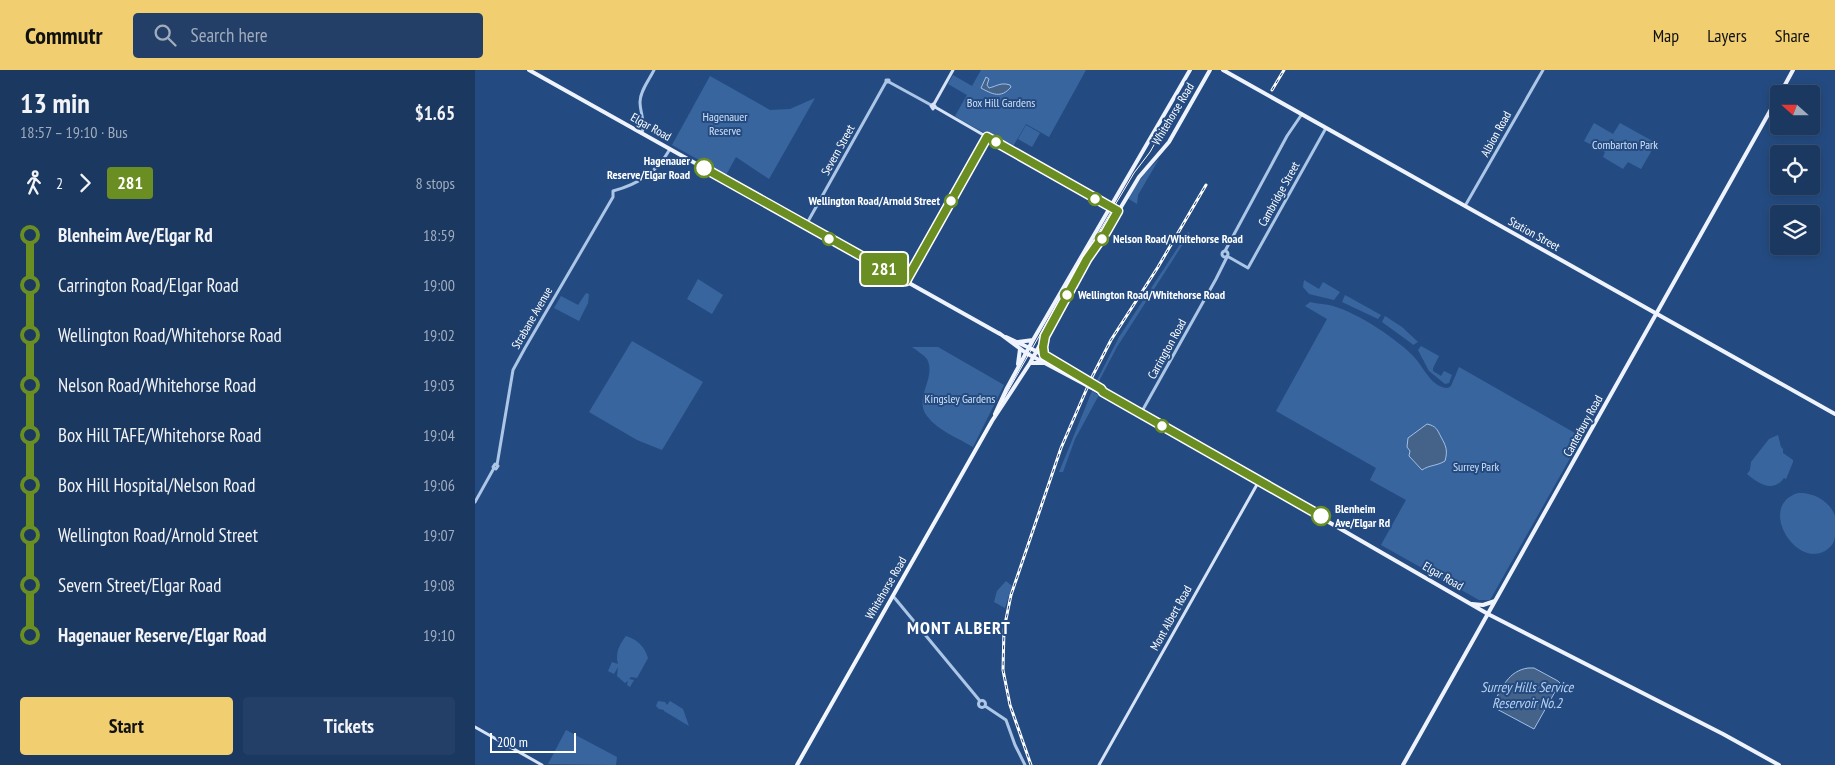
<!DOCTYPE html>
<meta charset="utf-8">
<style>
:root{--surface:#1b3861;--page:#243f67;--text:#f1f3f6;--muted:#a0acbd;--line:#395276;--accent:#f1ce70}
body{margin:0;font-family:"PT Sans Narrow",sans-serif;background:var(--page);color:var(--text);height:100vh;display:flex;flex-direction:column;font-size:19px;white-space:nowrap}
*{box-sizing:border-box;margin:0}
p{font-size:16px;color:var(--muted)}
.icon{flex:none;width:28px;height:28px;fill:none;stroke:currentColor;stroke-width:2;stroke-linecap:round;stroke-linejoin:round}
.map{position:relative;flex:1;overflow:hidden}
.sheet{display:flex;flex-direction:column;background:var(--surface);width:475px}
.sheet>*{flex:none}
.badge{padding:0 10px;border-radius:4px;font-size:18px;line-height:32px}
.needle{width:32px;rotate:291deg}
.controls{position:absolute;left:1295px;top:15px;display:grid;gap:10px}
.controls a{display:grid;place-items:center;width:50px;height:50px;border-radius:5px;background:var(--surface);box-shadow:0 2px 8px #0003,0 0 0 1px var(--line);font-size:25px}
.scale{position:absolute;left:15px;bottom:12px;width:86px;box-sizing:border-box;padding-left:5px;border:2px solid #fff;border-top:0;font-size:14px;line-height:18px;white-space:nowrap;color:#fff;-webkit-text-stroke:4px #244b81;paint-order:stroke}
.map>.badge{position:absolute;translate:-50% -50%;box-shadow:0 0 0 2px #fff}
.legs{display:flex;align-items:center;gap:8px;height:55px;padding:0 20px;font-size:16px}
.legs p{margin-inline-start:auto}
.summary{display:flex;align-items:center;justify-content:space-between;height:85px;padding:0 20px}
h1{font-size:28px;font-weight:600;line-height:38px}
.button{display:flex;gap:10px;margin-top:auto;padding:10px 20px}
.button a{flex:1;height:58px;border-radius:5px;background:var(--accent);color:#111;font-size:20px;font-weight:600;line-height:58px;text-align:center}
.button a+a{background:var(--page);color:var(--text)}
ul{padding:0 20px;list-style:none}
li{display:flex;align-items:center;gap:18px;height:50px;font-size:19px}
li i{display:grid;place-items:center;width:8px;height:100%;margin:0 6px;background:currentColor}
li i::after{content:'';width:12px;height:12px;margin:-6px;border:4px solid;border-radius:50%;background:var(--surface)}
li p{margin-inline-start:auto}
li:first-child i{background:linear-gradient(#0000 50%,currentColor 0)}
li:last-child i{background:linear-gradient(currentColor 50%,#0000 0)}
header{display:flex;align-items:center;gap:30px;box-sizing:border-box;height:70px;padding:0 25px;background:var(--accent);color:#111}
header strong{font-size:24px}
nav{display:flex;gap:28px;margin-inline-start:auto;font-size:18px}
.search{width:350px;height:45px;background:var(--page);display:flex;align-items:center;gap:12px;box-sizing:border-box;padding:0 18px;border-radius:5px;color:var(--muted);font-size:19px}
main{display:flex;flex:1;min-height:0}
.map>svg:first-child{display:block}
.green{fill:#39659f}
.water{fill:#456289;stroke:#a0c0e8}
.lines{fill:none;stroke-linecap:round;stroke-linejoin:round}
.tertiary{stroke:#acc6e7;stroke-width:3}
.secondary{stroke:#d6e3f6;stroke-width:3}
.primary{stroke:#eef3fd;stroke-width:4}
.tram{stroke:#fff;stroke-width:1}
.rail-casing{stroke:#fff;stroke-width:3}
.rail{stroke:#244b81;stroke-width:1;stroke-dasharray:4;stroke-linecap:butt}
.line-1-casing{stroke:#fff;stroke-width:11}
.line-1{stroke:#6b8e23;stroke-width:8}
.stop-1-dot{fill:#fff;stroke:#6b8e23;stroke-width:2.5}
.labels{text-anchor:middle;stroke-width:4;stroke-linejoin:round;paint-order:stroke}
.park-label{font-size:12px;fill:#cfe0f5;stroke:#244b81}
.street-label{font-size:12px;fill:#fff;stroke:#244b81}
.stop-label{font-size:12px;font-weight:bold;fill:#fff;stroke:#244b81;text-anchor:start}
.water-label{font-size:14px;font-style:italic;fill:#b7d0ee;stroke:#244b81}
.district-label{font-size:18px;font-weight:bold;letter-spacing:1px;fill:#fff;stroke:#244b81}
</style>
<header>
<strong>Commutr</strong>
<div class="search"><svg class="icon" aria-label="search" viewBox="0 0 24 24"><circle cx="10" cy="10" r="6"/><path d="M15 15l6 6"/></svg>Search here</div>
<nav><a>Map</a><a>Layers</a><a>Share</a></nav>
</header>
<main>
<section class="sheet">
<div class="summary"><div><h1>13 min</h1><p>18:57 – 19:10 · Bus</p></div><b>$1.65</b></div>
<div class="legs"><svg class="icon" aria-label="walk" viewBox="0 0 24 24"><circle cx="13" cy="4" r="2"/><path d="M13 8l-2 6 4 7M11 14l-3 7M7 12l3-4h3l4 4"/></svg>2<svg class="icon" aria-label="forward" viewBox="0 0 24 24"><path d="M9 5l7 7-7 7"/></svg><b class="badge" style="background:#6b8e23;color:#fff">281</b><p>8 stops</p></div>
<ul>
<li><i style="color:#6b8e23"></i><b>Blenheim Ave/Elgar Rd</b><p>18:59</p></li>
<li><i style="color:#6b8e23"></i><span>Carrington Road/Elgar Road</span><p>19:00</p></li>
<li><i style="color:#6b8e23"></i><span>Wellington Road/Whitehorse Road</span><p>19:02</p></li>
<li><i style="color:#6b8e23"></i><span>Nelson Road/Whitehorse Road</span><p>19:03</p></li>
<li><i style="color:#6b8e23"></i><span>Box Hill TAFE/Whitehorse Road</span><p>19:04</p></li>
<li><i style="color:#6b8e23"></i><span>Box Hill Hospital/Nelson Road</span><p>19:06</p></li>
<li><i style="color:#6b8e23"></i><span>Wellington Road/Arnold Street</span><p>19:07</p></li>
<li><i style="color:#6b8e23"></i><span>Severn Street/Elgar Road</span><p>19:08</p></li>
<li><i style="color:#6b8e23"></i><b>Hagenauer Reserve/Elgar Road</b><p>19:10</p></li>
</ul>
<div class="button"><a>Start</a><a>Tickets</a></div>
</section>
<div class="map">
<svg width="1360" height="695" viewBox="0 0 1360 695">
<rect width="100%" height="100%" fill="#244b81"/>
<!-- green -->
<path class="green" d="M506,0H611L574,67L551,54L537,78L484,49L480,46L492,25L473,14L478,5L497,16Z
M235,6L295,40L315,39L340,28L294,109L261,87L251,105L197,75Z
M1119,53L1138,64L1145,53L1181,73L1166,99L1153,92L1148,99L1128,87L1130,82L1109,71Z
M551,55L565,63L557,77L543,69Z
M684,89L663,125L662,134L652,128L670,103Z
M713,162L715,163L642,277L623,313L621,312L644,267Z
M223,209L248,225L237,244L212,229Z
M829,210L844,219L848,212L865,222L859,230L834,224L828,217Z
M111,223L114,224L113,233L104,251L79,238L86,226L103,235Z
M870,225L906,245L903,249L867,232Z
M835,232C843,234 851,234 858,236C881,242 924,270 940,288C949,298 957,318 973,318L976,316L984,297L1107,367L1015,530H1004L906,475L931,430L895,410L901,398L801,341L852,249L830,236Z
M910,246L927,257L943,272L938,275L936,273L907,252Z
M157,271L228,312L187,380L162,370L114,342Z
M946,276L964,286L958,298V301L966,306L969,301L977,305L974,313L970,314L954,301L943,280Z
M437,277H463L529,315L498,377C483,368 462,360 452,346C438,328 462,308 452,289C449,285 441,280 437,277Z
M617,321L624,325L600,369L588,402H584Z
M1303,365L1306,377L1308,379V383L1318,390V392L1311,409L1309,408C1298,423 1284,414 1272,404L1275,400L1276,392L1294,369Z
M1323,423C1338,422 1355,431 1360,446C1360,451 1360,456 1360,461C1360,468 1360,473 1354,478C1324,504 1280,436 1323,423Z
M531,511L537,516L530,538L519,532L522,521Z
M151,566C162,570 169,575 173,588L162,608L156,607L154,609L159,610L155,617L152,615L153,611L150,613L142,606L143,597L139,604L133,601L137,592L143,594C140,584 144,575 151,566Z
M183,631L190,632L192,635L195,631L208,639L214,656L189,641V640L184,639L181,636Z
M91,660L142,687L141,695L73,694Z"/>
<!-- water -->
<path class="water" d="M511,7L514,9L512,15L514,18C522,16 526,12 535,15L536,17C526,29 517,24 506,18Z
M952,354C961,356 962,359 966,367C971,376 973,380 970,391C962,396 954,395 947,400L934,386L935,381L932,377L933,368Z
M1053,598H1059L1083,611L1085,613L1059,659L1018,637V634C1027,618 1033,601 1053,598Z"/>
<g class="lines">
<!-- tertiary -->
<path class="tertiary" d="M411,10H414V12H411Z
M414,12L456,35
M167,63C171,53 165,43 165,32C165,21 174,10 179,0
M512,67L643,141
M990,136L1068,0
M331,155L411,12
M747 184a3 3 0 1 1 6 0a3 3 0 1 1-6 0Z
M750,181L812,66L827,44
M752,186L773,198L851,58
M666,343L741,209L752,187
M20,394L23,396L21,399L18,397Z
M22,395L38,300L50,278L138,127V121C164,114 182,102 195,79
M0,432L19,398
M418,526L505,631
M503.5 634a3.5 3.5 0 1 1 7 0a3.5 3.5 0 1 1-7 0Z
M510,636L531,650L540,675L550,695"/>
<!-- secondary -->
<path class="secondary" d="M458,34L460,36L458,39L456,36Z
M459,34L478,0
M431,211L512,67L460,37
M0,657L67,695
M624,695L784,411"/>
<!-- primary -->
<path class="primary" d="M54,0L525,264
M748,0L1360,344
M1305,24L1318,0
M524,263L551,283L675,349L1013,544L1248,664L1304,695
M531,267L561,281L626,319L628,322
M543,272L558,270
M568,284L569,269
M555,293H572
M543,294L545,279
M520,344L531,320L558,270L715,0
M997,534L1008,535L1020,531
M322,695L517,351L555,293L612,189L631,162L664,107L694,72L735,0
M928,695L1304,25"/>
<!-- tram -->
<path class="tram" d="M321,695L605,194L659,103L675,82L696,45"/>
<defs>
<path id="rail" d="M797,20L809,0
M556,695L535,635L528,600L529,559L536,525L586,378L616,309L636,270L683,197L731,115"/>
</defs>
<!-- rail casing -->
<use href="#rail" class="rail-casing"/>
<!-- rail -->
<use href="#rail" class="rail"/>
</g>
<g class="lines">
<defs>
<path id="line-1" d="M229,98L431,211L512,67L643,141L631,162L612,189L570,266L568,277L569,285L626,319L628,322L846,446"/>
</defs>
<!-- line-1 casing -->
<use href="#line-1" class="line-1-casing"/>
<!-- line-1 -->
<use href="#line-1" class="line-1"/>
</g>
<!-- markers -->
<g class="stop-1-dot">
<circle cx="521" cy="72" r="6"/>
<circle cx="229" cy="98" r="9"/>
<circle cx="620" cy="129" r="6"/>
<circle cx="476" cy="131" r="6"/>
<circle cx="354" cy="169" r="6"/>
<circle cx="627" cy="169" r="6"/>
<circle cx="592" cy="225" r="6"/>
<circle cx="687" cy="356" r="6"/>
<circle cx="846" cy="446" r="9"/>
</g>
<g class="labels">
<!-- park labels -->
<g class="park-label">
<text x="526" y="37">Box Hill Gardens</text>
<text x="250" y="51">Hagenauer<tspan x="250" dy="14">Reserve</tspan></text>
<text x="1150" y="79">Combarton Park</text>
<text x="485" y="333">Kingsley Gardens</text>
<text x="1001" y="401">Surrey Park</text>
</g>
<!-- street labels -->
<g class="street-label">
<text transform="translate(698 44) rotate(-59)" y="4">Whitehorse Road</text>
<text transform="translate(176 57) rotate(29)" y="4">Elgar Road</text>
<text transform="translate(1021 64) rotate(-61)" y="4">Albion Road</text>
<text transform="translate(363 80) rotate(-61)" y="4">Severn Street</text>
<text transform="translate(804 124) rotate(-61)" y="4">Cambridge Street</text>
<text transform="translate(1059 164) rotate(29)" y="4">Station Street</text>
<text transform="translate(57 248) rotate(-60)" y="4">Strabane Avenue</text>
<text transform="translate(692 279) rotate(-61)" y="4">Carrington Road</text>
<text transform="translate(1108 356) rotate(-61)" y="4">Canterbury Road</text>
<text transform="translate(968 506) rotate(30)" y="4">Elgar Road</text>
<text transform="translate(411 518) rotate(-60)" y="4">Whitehorse Road</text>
<text transform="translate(696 548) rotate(-61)" y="4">Mont Albert Road</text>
</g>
<!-- stop labels -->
<g class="stop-label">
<text x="215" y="95" text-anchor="end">Hagenauer<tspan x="215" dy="14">Reserve/Elgar Road</tspan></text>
<text x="465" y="135" text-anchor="end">Wellington Road/Arnold Street</text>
<text x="638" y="173">Nelson Road/Whitehorse Road</text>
<text x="603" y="229">Wellington Road/Whitehorse Road</text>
<text x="860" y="443">Blenheim<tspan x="860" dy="14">Ave/Elgar Rd</tspan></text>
</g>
<!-- water labels -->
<g class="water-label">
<text x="1052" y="622">Surrey Hills Service<tspan x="1052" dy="16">Reservoir No.2</tspan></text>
</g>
<!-- district labels -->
<g class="district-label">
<text x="484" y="564">MONT ALBERT</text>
</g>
</g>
</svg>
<div class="controls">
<a><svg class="needle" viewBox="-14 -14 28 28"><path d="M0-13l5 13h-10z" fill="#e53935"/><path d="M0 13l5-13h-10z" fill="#a0acbd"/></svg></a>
<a><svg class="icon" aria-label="locate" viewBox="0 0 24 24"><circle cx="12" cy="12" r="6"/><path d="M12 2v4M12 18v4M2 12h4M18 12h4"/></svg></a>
<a><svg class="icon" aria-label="layers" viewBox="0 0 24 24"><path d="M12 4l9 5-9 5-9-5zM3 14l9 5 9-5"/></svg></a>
</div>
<div class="scale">200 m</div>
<b class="badge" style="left:409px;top:199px;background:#6b8e23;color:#fff">281</b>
</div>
</main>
